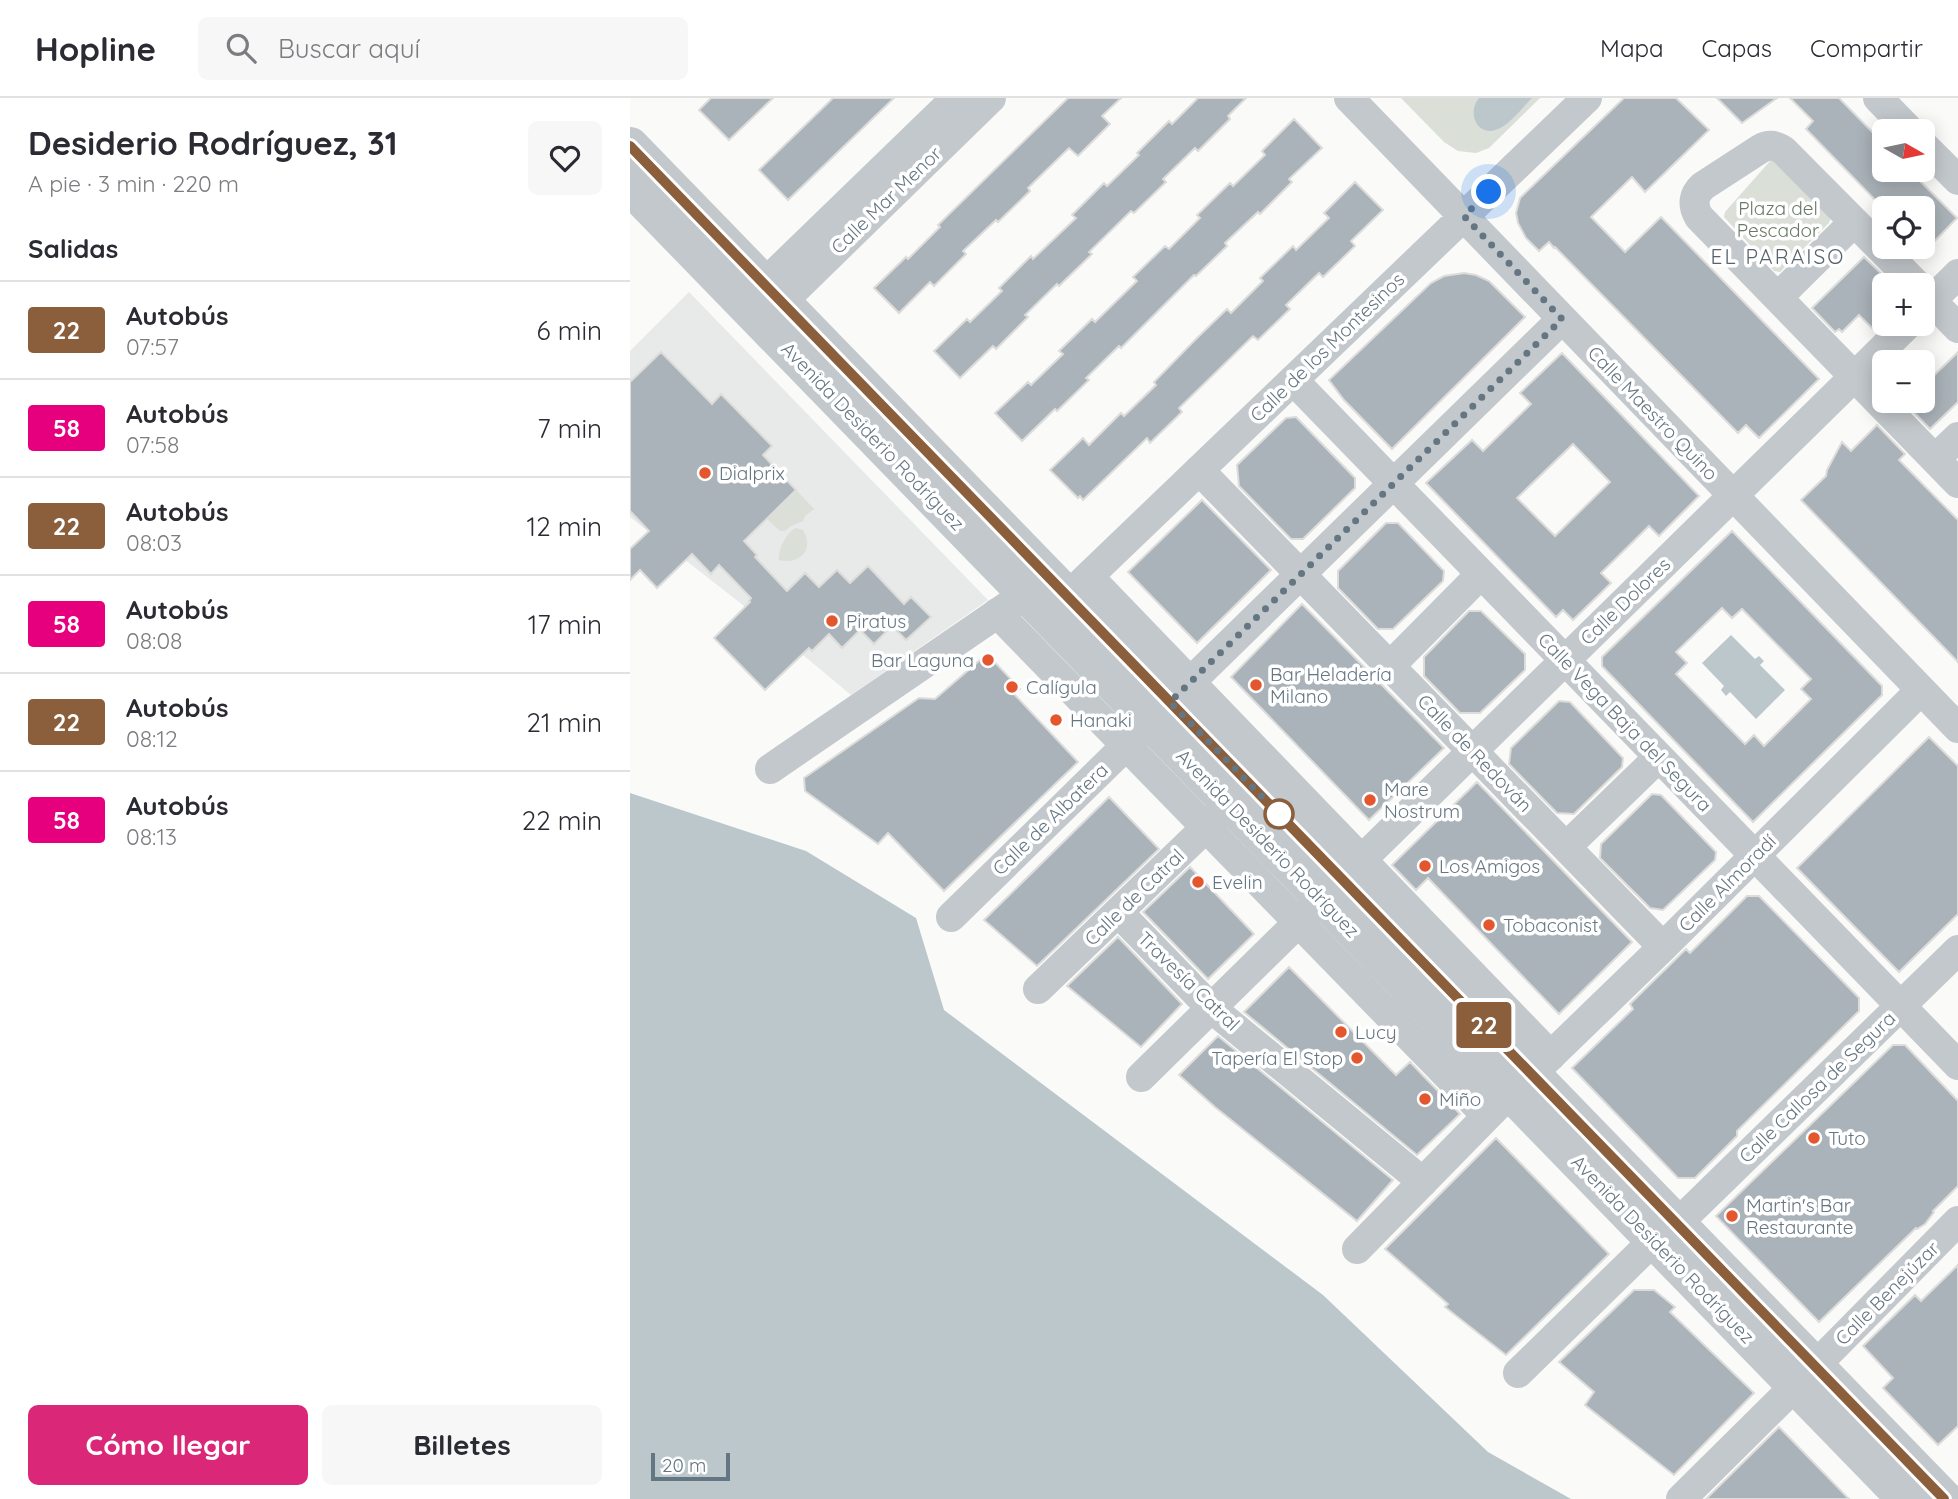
<!DOCTYPE html>
<html lang="es">
<meta charset="utf-8">
<style>
:root{--surface:#fff;--page:#f7f7f7;--text:#2b2b33;--muted:#7c7c81;--line:#e1e1e2;--accent:#db2777}
body{margin:0;font-family:Quicksand,sans-serif;background:var(--page);color:var(--text);height:100vh;display:flex;flex-direction:column;font-size:26px;white-space:nowrap}
*{box-sizing:border-box;margin:0}
p{font-size:23px;color:var(--muted)}
.icon{flex:none;width:38px;height:38px;fill:none;stroke:currentColor;stroke-width:2;stroke-linecap:round;stroke-linejoin:round}
.map{position:relative;flex:1;overflow:hidden}
.sheet{display:flex;flex-direction:column;background:var(--surface);width:630px}
.sheet>*{flex:none}
.badge{padding:0 14px;border-radius:5px;font-size:24px;line-height:46px}
.needle{width:46px;rotate:99deg}
.fabs{position:absolute;left:1242px;top:21px;display:grid;gap:14px}
.fabs a{display:grid;place-items:center;width:63px;height:63px;border-radius:10px;background:var(--surface);box-shadow:0 4px 18px #0003;font-size:35px}
.scale{position:absolute;left:21px;bottom:18px;width:79px;box-sizing:border-box;padding-left:7px;border:4px solid #657683;border-top:0;font-size:19px;line-height:24px;white-space:nowrap;color:#657683;-webkit-text-stroke:5px #fff;paint-order:stroke}
.you{position:absolute;width:35px;height:35px;margin:-18px;border:5px solid #fff;border-radius:50%;background:#1a73e8;box-shadow:0 0 0 10px #1a73e833}
.map>.badge{position:absolute;translate:-50% -50%;box-shadow:0 0 0 4px #fff}
h2{padding:0 28px;font-size:26px;line-height:63px}
.round{display:grid;place-items:center;flex:none;width:74px;height:74px;border-radius:10px;background:var(--page)}
.headline{display:flex;align-items:center;justify-content:space-between;height:119px;padding:0 28px}
h1{font-size:33px;font-weight:700;line-height:52px}
.primary-button{display:flex;gap:14px;margin-top:auto;padding:14px 28px}
.primary-button a{flex:1;height:80px;border-radius:10px;background:var(--accent);color:#fff;font-size:28px;font-weight:700;line-height:80px;text-align:center}
.primary-button a+a{background:var(--page);color:var(--text)}
ul{padding:0;list-style:none}
li{display:flex;align-items:center;gap:21px;height:98px;padding:0 28px;border-top:2px solid var(--line)}
li div{flex:1}
li b{display:block;font-size:26px}
li em{font-style:normal}
li .badge{min-width:77px;font-weight:700;text-align:center}
header{display:flex;align-items:center;gap:42px;box-sizing:border-box;height:98px;padding:0 35px;background:var(--surface);border-bottom:2px solid var(--line)}
header strong{font-size:33px}
nav{display:flex;gap:38px;margin-inline-start:auto;font-size:24px}
.search{width:490px;height:63px;background:var(--page);display:flex;align-items:center;gap:18px;box-sizing:border-box;padding:0 24px;border-radius:10px;color:var(--muted);font-size:26px}
main{display:flex;flex:1;min-height:0}
.map>svg:first-child{display:block}
.built{fill:#e8e9e9}
.green{fill:#dadfd7}
.water{fill:#bbc7cb}
.building{fill:#aab3b9;stroke:#dcdcda;stroke-width:2;fill-rule:evenodd}
.lines{fill:none;stroke-linecap:round;stroke-linejoin:round}
.minor{stroke:#c3c8cc;stroke-width:30}
.tertiary{stroke:#c3c8cc;stroke-width:38}
.line-casing{stroke:#fff;stroke-width:16}
.line{stroke:#8b5e3c;stroke-width:10}
.walk{stroke:#657683;stroke-width:7;stroke-dasharray:0 12.6}
.poi-dot{fill:#e4572e;stroke:#fff;stroke-width:2.5}
.stop-dot{fill:#fff;stroke:#8b5e3c;stroke-width:3.5}
.labels{text-anchor:middle;stroke-width:7;stroke-linejoin:round;paint-order:stroke}
.street-label{font-size:19px;fill:#657683;stroke:#fff}
.park-label{font-size:19px;fill:#687a64;stroke:#fff}
.poi-label{font-size:19px;fill:#657683;stroke:#fff;text-anchor:start}
.neighbourhood-label{font-size:21px;letter-spacing:2px;fill:#57646e;stroke:#fff}
</style>
<header>
<strong>Hopline</strong>
<div class="search"><svg class="icon" aria-label="search" viewBox="0 0 24 24"><circle cx="10" cy="10" r="6"/><path d="M15 15l6 6"/></svg>Buscar aquí</div>
<nav><a>Mapa</a><a>Capas</a><a>Compartir</a></nav>
</header>
<main>
<section class="sheet">
<div class="headline"><div><h1>Desiderio Rodríguez, 31</h1><p>A pie · 3 min · 220 m</p></div><a class="round"><svg class="icon" aria-label="heart" viewBox="0 0 24 24"><path d="M12 20l-8-8c-3-5 5-10 8-4 3-6 11-1 8 4z"/></svg></a></div>
<h2>Salidas</h2>
<ul>
<li><span class="badge" style="background:#8b5e3c;color:#fff">22</span><div><b>Autobús</b><p>07:57</p></div><em>6 min</em></li>
<li><span class="badge" style="background:#e6007e;color:#fff">58</span><div><b>Autobús</b><p>07:58</p></div><em>7 min</em></li>
<li><span class="badge" style="background:#8b5e3c;color:#fff">22</span><div><b>Autobús</b><p>08:03</p></div><em>12 min</em></li>
<li><span class="badge" style="background:#e6007e;color:#fff">58</span><div><b>Autobús</b><p>08:08</p></div><em>17 min</em></li>
<li><span class="badge" style="background:#8b5e3c;color:#fff">22</span><div><b>Autobús</b><p>08:12</p></div><em>21 min</em></li>
<li><span class="badge" style="background:#e6007e;color:#fff">58</span><div><b>Autobús</b><p>08:13</p></div><em>22 min</em></li>
</ul>
<div class="primary-button"><a>Cómo llegar</a><a>Billetes</a></div>
</section>
<div class="map">
<svg width="1328" height="1401" viewBox="0 0 1328 1401">
<rect width="100%" height="100%" fill="#fafaf8"/>
<!-- built -->
<path class="built" d="M59,194L358,502L221,597L118,511L0,419V253Z"/>
<!-- green -->
<path class="green" d="M771,0H910L859,50L846,55L828,53L814,44Z
M1141,62H1144L1201,120L1199,125L1150,174L1144,173L1094,119L1095,114Z
M167,393L184,411L175,418L173,423L161,428L155,433H150L137,421Z
M165,430L173,432C185,451 170,467 149,462C148,451 156,436 165,430Z"/>
<!-- water -->
<path class="water" d="M849,0H902C894,8 879,27 868,31C848,40 836,15 849,0Z
M1101,537L1125,561L1129,558L1134,563L1130,567L1155,592L1126,621L1100,594L1096,598L1091,592L1094,588L1072,565Z
M0,695L176,753L286,820L314,912L693,1197L858,1354L941,1401H0Z"/>
<!-- building -->
<path class="building" d="M81,0H143L99,42L69,12Z
M203,0H264L158,102L129,72Z
M438,0H491L472,18L480,26L448,58L439,50L398,90L400,93L368,124L366,122L333,153L336,156L304,188L300,184L269,215L244,190L276,159L278,161L310,129L308,127Z
M568,0H616L598,18L600,21L568,53L565,50L533,81L536,84L504,115L501,113L459,154L462,156L429,188L427,186L395,217L398,219L366,251L363,248L330,280L304,253L337,221L340,224L372,193L369,190L401,158L403,161L446,120L442,117L474,85L477,88L509,57L507,55L539,23L542,26Z
M994,0H1046L1079,32L1015,94L1002,79L961,119L995,154L1031,119L1189,281L1129,340L1116,327L1108,335L925,149L924,150L919,144L909,153L896,140L888,125L886,115L890,100Z
M1087,0H1147L1112,25Z
M1160,0H1209L1255,47V72H1279L1327,120L1295,153L1291,149H1293V110L1255,112L1176,31L1183,23Z
M664,21L692,50L659,81L662,84L630,116L628,114L595,145L597,148L566,178L564,177L491,250L489,248L456,280L459,282L427,313L425,311L392,343L365,315L398,284L401,287L433,256L429,253L462,221L465,224L507,183L503,179L535,148L539,151L570,120L567,117L600,85L603,88L635,57L632,53Z
M725,84L753,112L721,143L725,148L693,179L689,175L656,207L660,211L628,242L623,238L549,310L552,314L520,345L517,340L453,402L450,398L448,400L420,372L453,340L459,347L491,315L494,318L526,287L524,284L565,242L597,211L601,215L633,183L630,180L663,148L666,152L699,120L694,115Z
M1234,159L1263,187H1255V217L1242,230L1229,217L1212,234L1209,231L1205,234L1182,210Z
M834,175L846,177L859,183L895,219L762,351L714,302L699,282L801,185L814,178Z
M31,254L82,306L91,296L142,348L133,357L166,392L114,443L127,457L125,459L157,493L175,475L189,489L207,472L220,485L238,468L274,506L281,499L301,519L276,542L262,528L244,546L230,532L212,550L199,536L182,553L179,550L135,592L84,540L120,504L119,503L121,500L89,467L81,476L62,456L27,490L10,472L0,482V451L19,433L0,413V284Z
M1328,254V304L1300,331L1275,305L1278,303H1293V288Z
M932,255L1069,398L1029,438L1019,428L971,475L981,485L943,522L933,512L926,519L796,385L842,342L853,353L901,306L890,295ZM943,346L980,384L925,438L887,400Z
M666,319L725,380V390L673,441H661L609,388L607,367L656,320Z
M1247,327L1275,356L1269,362L1328,422V564L1171,402L1196,378L1197,372L1212,344L1221,353Z
M572,402L641,472L567,545L498,474Z
M756,425H768L814,473L813,483L763,531H748L708,490V473Z
M1102,433L1252,588V597L1123,724L972,568V559ZM1092,510L1102,520L1112,511L1181,581L1171,591L1181,601L1134,648L1124,637L1115,646L1046,576L1057,565L1046,554Z
M672,506L814,650L739,722L601,579Z
M839,513H851L895,556V572L850,615H830L794,578V559Z
M357,556L390,591L384,596L448,664L314,793L258,735L248,746L175,693L174,680L289,600L305,601Z
M929,603L940,604L993,660L992,669L944,716L927,715L879,666L881,650Z
M1299,639L1328,668V816L1269,874L1167,770Z
M847,684L1002,844L929,916L798,780L786,792L762,767Z
M1022,696L1031,697L1086,754L1085,762L1033,812L1020,810L970,760L971,746Z
M479,699L529,751L407,868L354,822Z
M560,769L624,836L578,881L513,814Z
M1117,798H1129L1229,900V913L1107,1033V1038L1065,1080H1048L942,970L1003,911L1000,906L1056,851L1060,855Z
M488,839L552,906L511,949L437,888Z
M659,869L766,977L780,964L830,1016L787,1057L614,914Z
M588,938L763,1082L727,1123L585,1009L549,977Z
M1263,947H1275L1328,1003V1088L1303,1113L1304,1114L1295,1126L1287,1131L1286,1130L1189,1224L1086,1118Z
M866,1040L979,1156L876,1257L815,1209L818,1206L755,1151Z
M1328,1167V1328L1308,1347L1253,1290L1263,1280L1233,1248L1285,1197L1291,1203Z
M1004,1192H1024L1045,1209L1040,1214L1124,1295L1044,1377L955,1307L964,1294L929,1264Z
M1149,1329L1219,1401H1076Z"/>
<g class="lines">
<!-- minor -->
<path class="minor" d="M719,0L1328,630
M1248,0L1280,33
M1293,47L1328,82
M134,186L326,0
M1287,187L1154,53C1146,47 1139,46 1130,51L1073,88C1063,97 1062,107 1069,119L1328,385
M1293,194L1328,230
M1148,199L1224,124
M152,204L361,0
M1293,211L1328,176
M663,282L1328,967
M1305,361L1328,339
M569,372L1033,849
M459,479L921,958
M438,498L957,0
M367,515L857,1018
M760,568L851,476
M548,596L932,221
M140,671L384,504
M936,749L1029,659
M712,781L1278,226
M488,814L581,910L793,1084
M321,819L510,634
M408,891L590,716
M907,971L1033,849L1291,592
M511,979L682,811
M1047,1126L1328,852
M727,1151L871,1004
M1185,1268L1328,1123
M888,1275L1024,1142
M1051,1401L1165,1288"/>
<!-- tertiary -->
<path class="tertiary" d="M0,48L1314,1401
M0,88L1276,1401"/>
</g>
<g class="lines">
<defs>
<path id="line" d="M0,48L1314,1401"/>
</defs>
<!-- line casing -->
<use href="#line" class="line-casing"/>
<!-- line -->
<use href="#line" class="line"/>
<!-- walk -->
<path class="walk" d="M649,716L540,604L932,221L834,118L859,94"/>
</g>
<!-- markers -->
<g class="poi-dot">
<circle cx="75" cy="375" r="7"/>
<circle cx="202" cy="523" r="7"/>
<circle cx="358" cy="562" r="7"/>
<circle cx="626" cy="587" r="7"/>
<circle cx="382" cy="589" r="7"/>
<circle cx="426" cy="622" r="7"/>
<circle cx="740" cy="702" r="7"/>
<circle cx="795" cy="768" r="7"/>
<circle cx="568" cy="784" r="7"/>
<circle cx="859" cy="827" r="7"/>
<circle cx="711" cy="934" r="7"/>
<circle cx="727" cy="960" r="7"/>
<circle cx="795" cy="1001" r="7"/>
<circle cx="1184" cy="1040" r="7"/>
<circle cx="1102" cy="1118" r="7"/>
</g>
<circle class="stop-dot" cx="649" cy="716" r="14"/>
<g class="labels">
<!-- street labels -->
<g class="street-label">
<text transform="translate(256 102) rotate(-44)" y="7">Calle Mar Menor</text>
<text transform="translate(697 249) rotate(-44)" y="7">Calle de los Montesinos</text>
<text transform="translate(1023 315) rotate(46)" y="7">Calle Maestro Quino</text>
<text transform="translate(243 338) rotate(46)" y="7">Avenida Desiderio Rodríguez</text>
<text transform="translate(995 503) rotate(-44)" y="7">Calle Dolores</text>
<text transform="translate(995 624) rotate(46)" y="7">Calle Vega Baja del Segura</text>
<text transform="translate(845 655) rotate(46)" y="7">Calle de Redován</text>
<text transform="translate(420 721) rotate(-44)" y="7">Calle de Albatera</text>
<text transform="translate(638 745) rotate(46)" y="7">Avenida Desiderio Rodríguez</text>
<text transform="translate(1097 785) rotate(-45)" y="7">Calle Almoradí</text>
<text transform="translate(504 799) rotate(-44)" y="7">Calle de Catral</text>
<text transform="translate(559 883) rotate(44)" y="7">Travesía Catral</text>
<text transform="translate(1187 989) rotate(-44)" y="7">Calle Callosa de Segura</text>
<text transform="translate(1033 1151) rotate(46)" y="7">Avenida Desiderio Rodríguez</text>
<text transform="translate(1257 1195) rotate(-45)" y="7">Calle Benejúzar</text>
</g>
<!-- park labels -->
<g class="park-label">
<text x="1148" y="117">Plaza del<tspan x="1148" dy="22">Pescador</tspan></text>
</g>
<!-- poi labels -->
<g class="poi-label">
<text x="89" y="382">Dialprix</text>
<text x="216" y="530">Piratus</text>
<text x="344" y="569" text-anchor="end">Bar Laguna</text>
<text x="640" y="583">Bar Heladería<tspan x="640" dy="22">Milano</tspan></text>
<text x="396" y="596">Calígula</text>
<text x="440" y="629">Hanaki</text>
<text x="754" y="698">Mare<tspan x="754" dy="22">Nostrum</tspan></text>
<text x="809" y="775">Los Amigos</text>
<text x="582" y="791">Evelin</text>
<text x="873" y="834">Tobaconist</text>
<text x="725" y="941">Lucy</text>
<text x="713" y="967" text-anchor="end">Tapería El Stop</text>
<text x="809" y="1008">Miño</text>
<text x="1198" y="1047">Tuto</text>
<text x="1116" y="1114">Martin's Bar<tspan x="1116" dy="22">Restaurante</tspan></text>
</g>
<!-- neighbourhood labels -->
<g class="neighbourhood-label">
<text x="1148" y="166">EL PARAISO</text>
</g>
</g>
</svg>
<div class="fabs">
<a><svg class="needle" viewBox="-14 -14 28 28"><path d="M0-13l5 13h-10z" fill="#e53935"/><path d="M0 13l5-13h-10z" fill="#7c7c81"/></svg></a>
<a><svg class="icon" aria-label="locate" viewBox="0 0 24 24"><circle cx="12" cy="12" r="6"/><path d="M12 2v4M12 18v4M2 12h4M18 12h4"/></svg></a>
<a>+</a>
<a>−</a>
</div>
<div class="scale">20 m</div>
<div class="you" style="left:859px;top:94px"></div>
<b class="badge" style="left:854px;top:927px;background:#8b5e3c;color:#fff">22</b>
</div>
</main>
